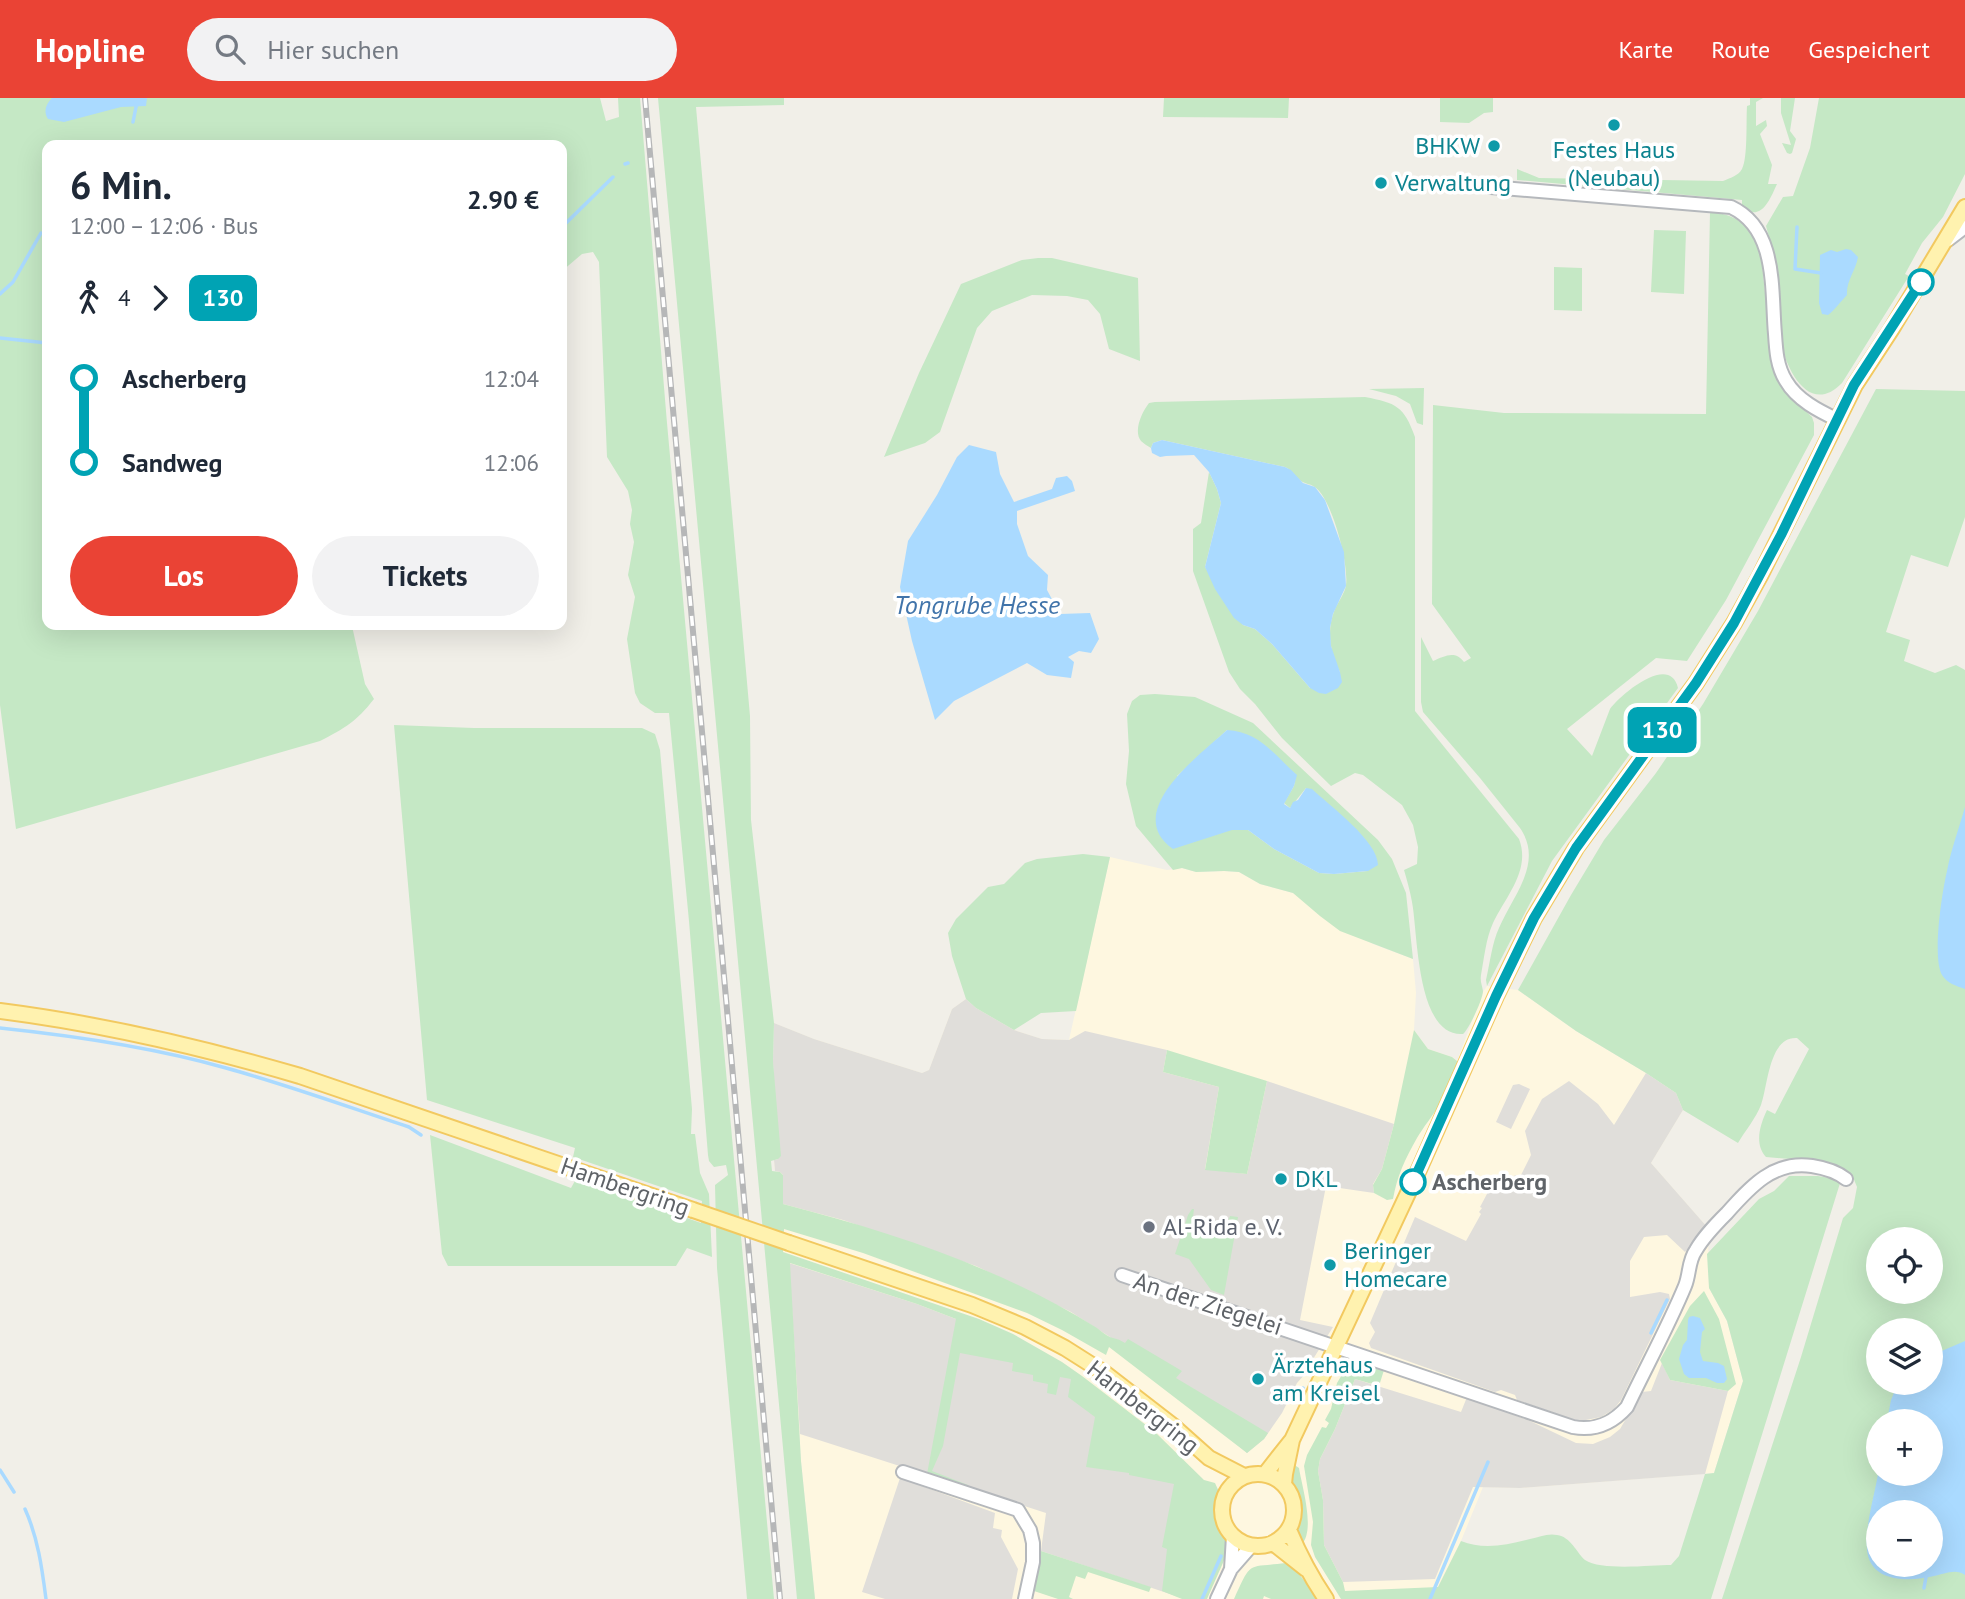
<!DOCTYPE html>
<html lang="de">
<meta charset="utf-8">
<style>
:root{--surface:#fff;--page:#f2f2f3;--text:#1f2937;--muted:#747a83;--accent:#ea4335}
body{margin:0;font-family:"PT Sans",sans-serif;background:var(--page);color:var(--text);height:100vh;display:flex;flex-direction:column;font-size:26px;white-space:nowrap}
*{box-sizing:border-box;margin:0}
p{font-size:23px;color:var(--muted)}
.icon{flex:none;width:38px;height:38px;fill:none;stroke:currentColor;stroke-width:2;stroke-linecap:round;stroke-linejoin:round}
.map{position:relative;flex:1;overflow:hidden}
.details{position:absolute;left:42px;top:42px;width:525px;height:490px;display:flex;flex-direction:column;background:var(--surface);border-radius:14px;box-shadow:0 7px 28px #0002}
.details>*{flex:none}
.badge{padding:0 14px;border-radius:10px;font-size:24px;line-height:46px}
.buttons{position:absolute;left:1866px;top:1129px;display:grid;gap:14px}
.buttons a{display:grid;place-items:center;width:77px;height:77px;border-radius:50%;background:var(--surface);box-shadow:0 7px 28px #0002;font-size:35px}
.map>.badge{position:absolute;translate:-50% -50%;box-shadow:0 0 0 4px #fff}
.legs{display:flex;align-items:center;gap:10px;height:77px;padding:0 28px;font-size:23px}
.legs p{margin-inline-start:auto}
.summary{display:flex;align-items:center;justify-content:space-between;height:119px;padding:0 28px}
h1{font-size:38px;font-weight:700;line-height:52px}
.primary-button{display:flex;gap:14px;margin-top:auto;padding:14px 28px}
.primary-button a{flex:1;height:80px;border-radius:42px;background:var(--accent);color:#fff;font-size:28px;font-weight:700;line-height:80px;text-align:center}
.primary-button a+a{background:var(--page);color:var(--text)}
ul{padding:0 28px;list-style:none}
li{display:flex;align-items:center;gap:24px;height:84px;font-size:26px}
li i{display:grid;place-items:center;width:10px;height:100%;margin:0 9px;background:currentColor}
li i::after{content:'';width:18px;height:18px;margin:-9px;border:5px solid;border-radius:50%;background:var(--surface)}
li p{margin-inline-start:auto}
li:first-child i{background:linear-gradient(#0000 50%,currentColor 0)}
li:last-child i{background:linear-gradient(currentColor 50%,#0000 0)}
header{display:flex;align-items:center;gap:42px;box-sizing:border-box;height:98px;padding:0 35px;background:var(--accent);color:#fff}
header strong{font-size:33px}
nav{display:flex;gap:38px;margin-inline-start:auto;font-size:24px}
.search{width:490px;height:63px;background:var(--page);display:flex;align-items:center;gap:18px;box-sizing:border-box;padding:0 24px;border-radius:38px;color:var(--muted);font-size:26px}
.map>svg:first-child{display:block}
.commercial{fill:#fef7e0}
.industrial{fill:#e0deda}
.green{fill:#c5e8c5;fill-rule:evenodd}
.water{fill:#aadaff;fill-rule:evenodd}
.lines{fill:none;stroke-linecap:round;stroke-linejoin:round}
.stream{stroke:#aadaff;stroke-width:3.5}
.minor-casing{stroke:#b5b8bc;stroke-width:16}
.major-casing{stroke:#f2c960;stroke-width:18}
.minor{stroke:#fff;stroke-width:12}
.major{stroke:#fff2af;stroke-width:14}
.rail-casing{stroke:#b6b7b8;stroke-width:6}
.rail{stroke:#fff;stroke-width:3.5;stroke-dasharray:10;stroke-linecap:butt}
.major-bridge-casing{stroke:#f2c960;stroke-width:18;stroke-linecap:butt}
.major-bridge{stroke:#fff2af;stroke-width:14}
.line-1-casing{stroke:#fff;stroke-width:16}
.line-1{stroke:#00a3b4;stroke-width:10}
.culture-dot{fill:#0f9aa8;stroke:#fff;stroke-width:2.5}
.stop-1-dot{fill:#fff;stroke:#00a3b4;stroke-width:3.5}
.worship-dot{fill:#6b7280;stroke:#fff;stroke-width:2.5}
.labels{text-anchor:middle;stroke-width:7;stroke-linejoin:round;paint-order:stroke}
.culture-label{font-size:24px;fill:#0d838f;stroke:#fff;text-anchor:start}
.stop-label{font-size:24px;font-weight:bold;fill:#5f6368;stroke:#fff;text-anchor:start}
.street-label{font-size:24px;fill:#5f6368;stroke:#fff}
.worship-label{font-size:24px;fill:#5b616d;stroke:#fff;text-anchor:start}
.water-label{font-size:26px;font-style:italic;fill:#4174aa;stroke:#fff}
</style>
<header>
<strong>Hopline</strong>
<div class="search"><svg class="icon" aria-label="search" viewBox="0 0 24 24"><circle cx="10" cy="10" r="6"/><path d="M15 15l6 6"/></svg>Hier suchen</div>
<nav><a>Karte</a><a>Route</a><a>Gespeichert</a></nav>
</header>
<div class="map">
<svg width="1965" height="1501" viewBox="0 0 1965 1501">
<rect width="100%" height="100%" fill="#f1efe8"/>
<!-- commercial -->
<path class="commercial" d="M1110,759L1167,772L1182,770L1196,774L1224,773L1239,774L1260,786L1293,795L1373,846L1413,861L1416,895L1414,932L1428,951L1452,959L1457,963L1483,894L1487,888L1518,892L1576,933L1646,975L1676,995L1683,1012L1651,1065L1708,1130L1709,1190L1727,1223L1743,1283L1714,1375L1520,1390L1483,1389L1461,1443L1433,1501H815L801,1363L795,1268L783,1154L780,1074L775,1073L774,1062L778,1061L774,925L814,941L922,975L929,972L952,911L966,901L976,910L1014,932L1042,941L1069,942Z"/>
<!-- industrial -->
<path class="industrial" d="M966,901L976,910L1014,932L1042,941L1069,942L1085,933L1167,952L1163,974L1219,989L1205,1071L1247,1076L1267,983L1394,1026L1382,1071L1373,1086L1374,1095L1326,1088L1300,1222L1333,1229L1310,1266L1301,1262L1297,1272L1305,1276L1297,1285L1282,1315L1264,1341L1247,1355L1110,1239L1071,1214L976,1168L843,1122L783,1106V1077L780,1074L775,1073L774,1062L778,1061L773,963L774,925L814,941L922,975L929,972L952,911Z
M1646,975L1676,995L1683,1012L1651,1065L1708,1130L1685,1154L1667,1137L1644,1139L1630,1163V1199L1660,1194L1669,1196L1670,1201L1621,1302L1614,1311L1601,1319L1586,1322H1575L1517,1302L1515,1297L1501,1292L1495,1294L1371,1250L1369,1245L1375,1234L1370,1225L1415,1119L1466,1143L1481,1116L1479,1114L1482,1110L1480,1109L1495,1081L1508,1088L1515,1077L1520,1079L1531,1057L1525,1033L1542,1001L1569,983L1598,1006L1614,1027Z
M1519,986L1530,991L1511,1031L1496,1024L1513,987Z
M789,1165L917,1206L956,1221L1072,1279L1202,1384L1182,1500L1041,1453L1046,1415L800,1336Z
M1662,1265L1670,1282L1728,1293L1705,1376L1520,1390L1473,1389L1435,1481L1343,1484L1324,1447L1323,1402L1318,1373L1320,1361L1335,1331L1355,1281L1461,1314L1467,1299L1530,1323L1576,1345L1593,1346L1610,1339L1620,1331L1642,1294L1651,1293Z
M900,1380L995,1415L993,1430L1002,1432L1001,1439L1018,1471L1012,1501H885L862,1494Z"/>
<!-- green -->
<path class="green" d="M0,0H600L606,23L619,19L618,0H640L667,325L774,1501H747L717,1170L715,1087L728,1077L726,1067L714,1069L709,1063L708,1057L689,823L669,615H655L640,605L635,595L627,541L635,499L628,477L634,444L630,426L632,412L628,393L607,359L599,164L593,154L582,156L562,173V47H47V527H356L352,528L365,586L374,601C356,624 345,630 320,643L16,731L0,607Z
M658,0H784V7L696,9L750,618L751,722L774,925L773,963L781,1058L778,1061L771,1063L772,1073L780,1074L783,1077V1106C892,1134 1001,1170 1097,1230C1101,1233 1106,1237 1110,1239C1116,1241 1119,1241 1125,1245L1128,1241L1182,1273L1176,1280L1268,1335L1264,1341L1247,1355L1109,1249L1106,1257L1062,1232L1027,1215L863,1155L784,1131L783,1154L979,1221L1013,1236L1062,1264L1082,1278L1155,1334L1204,1382L1215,1385L1220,1396L1218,1419L1228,1441L1226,1458L1207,1501H1182L1162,1493L1167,1451L1162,1449L1174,1386L1129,1377V1375L1086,1369L1095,1319L1068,1299L1071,1281L1060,1279L1056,1297L1047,1295L1048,1286L1033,1283V1277L1012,1273L1013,1265L960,1255L943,1348L932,1373L968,1387L967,1389L927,1376L956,1221L917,1206L790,1165L801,1363L815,1501H797Z
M1164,0H1289L1288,20L1163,19Z
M1440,0H1493V14L1484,15L1469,25L1440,24Z
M1750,0H1763L1756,4V28L1766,22L1767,28L1760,36L1772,67L1768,86H1777C1770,101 1762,124 1742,110V102L1517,82V71L1539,80L1723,83C1730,80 1738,78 1742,71C1748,60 1746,21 1747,8L1750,7Z
M1781,0H1795L1790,33L1796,41L1792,55L1790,56L1787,55L1782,45L1791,47L1781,15Z
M1819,0H1965V76L1943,119L1922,145L1905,176L1909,178L1842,285C1810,318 1787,273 1781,245L1773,154L1766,128L1783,99L1793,98L1810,50Z
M1710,114C1738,116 1754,130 1761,156L1773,273L1783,292L1812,319L1814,325V337L1726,502L1687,563L1656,560L1567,631L1592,658L1610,611C1621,596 1670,555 1678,590L1552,763L1487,888L1486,882C1490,865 1492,845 1499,830C1513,797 1544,765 1520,730L1480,680L1423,614L1421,604V539L1433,563C1445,558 1455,552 1464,564L1471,560L1432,506L1433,307L1504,315L1706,316Z
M1654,132L1686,133L1684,196L1651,194Z
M1038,160H1052L1138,180L1140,263L1109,251L1100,216L1088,202L1067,198L1032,197L992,213L977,230L940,334L925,345L884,359L919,275L961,186L1022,162Z
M1554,169L1582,170V213L1554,212Z
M1424,290L1423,327L1417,325L1410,306L1396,298L1369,291Z
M1876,291L1965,293V419L1948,469L1911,457L1886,534L1910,542L1904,563L1935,575L1956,567L1965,572V1501H1722L1801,1259L1843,1120L1853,1110L1857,1089L1853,1079L1814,1063L1766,1059C1754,1046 1760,1027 1767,1012L1775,1016L1809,951L1797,940C1769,938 1768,988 1761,1007C1756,1020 1745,1033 1738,1045L1683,1012L1676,995L1646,975L1576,933L1518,892L1571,797L1604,742L1656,675L1703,606L1758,513ZM1878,1141H1930V1194H1878ZM1878,1232H1930V1284H1878ZM1878,1323H1930V1376H1878ZM1878,1414H1930V1466H1878Z
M1365,299C1396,305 1404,308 1415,339V613L1519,741C1531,772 1506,798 1493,825C1486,840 1484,861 1481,877C1480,884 1482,887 1483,893C1483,901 1469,931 1463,936C1416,939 1418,835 1412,804C1410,793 1407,782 1404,772L1417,766L1418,749L1413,727L1402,707L1363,677L1355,675L1331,688L1282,640L1255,606L1240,591L1229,574L1193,473V431L1201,425L1209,374L1217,391L1221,405L1205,469L1243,527L1255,531L1272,546L1310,590L1340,574C1330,555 1326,532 1335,511C1338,504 1345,495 1346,487C1349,466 1332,402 1316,390C1312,386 1305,386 1301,383C1295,379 1292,372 1285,369L1162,342L1153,345L1151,350C1148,348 1144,346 1141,343C1133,333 1142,314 1149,305L1155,304Z
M1155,596L1195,599L1253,625L1378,742L1392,761L1406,795L1413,861L1340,833L1320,818L1293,795L1260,786L1239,774L1224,773L1196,774L1182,770L1173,772L1136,728L1126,686L1129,653L1127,616L1132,603L1140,597ZM1227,632L1287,669L1296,677L1294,688L1284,705L1290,710L1306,690L1368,773L1334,776L1319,775L1274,751L1248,732H1232L1177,678Z
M394,627L474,630H642L655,636L660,652L692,1011L691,1036H695L700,1075L709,1096L712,1159L687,1150L676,1168H448L442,1156L430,1037L571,1090L576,1081L701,1125L702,1103L573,1059L575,1050L427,1002Z
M1083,756L1110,759L1076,913L1041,915L1014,932L976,910L966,901L952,858L948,835L956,821L988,789L1004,786L1025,765L1037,761Z
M1414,932L1428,951L1452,959L1457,963C1459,987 1429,1020 1417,1040C1405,1061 1397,1078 1393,1101L1387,1102L1374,1095L1373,1087L1382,1071L1394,1026Z
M1167,952L1267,983L1247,1076L1205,1072L1219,989L1163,974Z
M1789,1078H1818L1841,1082L1711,1501H1341L1315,1459L1311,1447L1313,1424L1304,1368L1307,1357L1322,1329L1326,1330L1329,1325L1325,1322L1331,1311L1337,1285L1349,1265H1351L1384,1272L1379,1288L1355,1281L1335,1331L1320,1361L1318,1373L1323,1402L1324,1447L1343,1484L1345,1493L1438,1489L1461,1443C1483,1452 1507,1447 1530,1441C1539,1439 1548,1435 1557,1437C1571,1439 1576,1454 1585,1462C1601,1473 1651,1467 1671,1467L1679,1458L1705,1376L1714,1375L1743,1283L1727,1223L1709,1190L1707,1156L1759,1101L1774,1093Z
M1192,1111H1194L1193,1119L1227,1126L1230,1118L1238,1119L1224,1197L1211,1192L1189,1161L1175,1156L1188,1117Z
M1704,1193L1719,1221L1736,1286L1728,1293L1670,1282L1660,1262L1690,1208Z
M1293,1366L1299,1370C1302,1389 1316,1433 1301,1447L1296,1432L1299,1419L1300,1406L1291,1382Z
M1041,1453L1151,1489L1149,1494L1088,1474L1085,1481L1076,1478L1069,1499L1073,1501H1058L1034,1493Z
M1286,1465L1291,1466L1319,1501H1271L1264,1498L1263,1501H1234C1252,1462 1246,1470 1286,1465Z"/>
<!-- water -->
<path class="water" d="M52,0H147L146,8L121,9L64,24L48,21C43,13 46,6 52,0Z
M1846,151L1851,152L1858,159C1856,172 1846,183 1847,197C1840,204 1835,212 1828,217L1822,216L1819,205L1820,157L1831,152L1837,154Z
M1162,342L1285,369L1291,372L1303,385L1315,389L1325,402L1344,454L1346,488L1333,516L1330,530L1331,548L1340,574L1342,584L1338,590L1326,596L1319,595L1310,590L1272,546L1255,531L1243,527L1234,520L1215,491L1205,469L1221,405L1217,391L1209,374L1194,357L1166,358L1160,359L1152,355L1151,350L1153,345Z
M969,347L996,354L1000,376L1014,404L1052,391L1056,380L1067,378L1072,383L1075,393L1017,413V426L1028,458L1048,477L1047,492L1060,516L1090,515L1099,541L1091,555L1079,553L1068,559L1074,564L1071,580L1047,577L1027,565L954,603L935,622L912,543L900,489L908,443L937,397L957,359Z
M1227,632C1260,634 1274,657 1297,677L1294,688L1284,706L1290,710L1293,704L1298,702L1306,690L1312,691C1330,708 1378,743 1378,767L1368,773L1334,776L1319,775L1274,751L1248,732H1232L1173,751C1121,714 1200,657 1227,632Z
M1965,709V891C1956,888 1947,885 1942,877C1932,859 1942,794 1947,773C1951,752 1959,730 1965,709Z
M1693,1218L1700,1220L1705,1231L1702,1234L1700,1254L1703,1263L1718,1265L1724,1268L1727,1281L1724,1285H1717L1706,1280H1689L1684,1276L1679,1261L1683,1247L1687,1242L1688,1222L1689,1219Z
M1965,1243V1477C1956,1470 1944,1476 1934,1478C1910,1484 1870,1485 1867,1452C1865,1427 1874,1400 1878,1376H1930V1323H1887L1891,1302L1898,1285L1930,1284V1258ZM1878,1414H1930V1466H1878Z"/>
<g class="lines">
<!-- stream -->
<path class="stream" d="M133,24L136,9L140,0
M625,66L628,65
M562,129L613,79
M1797,129L1795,171L1821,175
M0,196L13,184L41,135
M0,240L47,245
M0,930C76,938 152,949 226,970C288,987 348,1009 409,1029L421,1037
M1651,1235L1667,1202
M1298,1300L1303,1290
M0,1372L14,1394
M25,1411C38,1440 42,1470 46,1501
M1924,1490L1926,1479
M1202,1501L1221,1458
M1430,1501L1488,1364"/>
<defs>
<path id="minor" d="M1491,89L1731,109C1778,131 1771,193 1775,236C1776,252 1777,269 1786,283C1797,302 1819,313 1838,322
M1948,142L1965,129
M1122,1177L1573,1329C1595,1333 1612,1326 1627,1309C1646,1269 1668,1229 1685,1188C1690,1176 1688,1163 1696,1152C1704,1138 1716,1126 1727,1115C1750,1089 1774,1062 1812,1068C1825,1070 1836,1073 1846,1081
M903,1374L1018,1412L1030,1432L1033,1445V1464L1025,1501
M1231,1471L1233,1438
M1217,1501L1231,1471L1252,1447"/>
<path id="major" d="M0,913C102,926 201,949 300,978L693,1112
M789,1145L972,1207L1025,1229L1065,1250L1106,1276L1172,1327L1209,1360L1244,1378
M1222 1412a36 36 0 1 1 72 0a36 36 0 1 1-72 0Z
M1265,1376L1291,1343
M1284,1386L1285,1376L1292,1342L1417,1076L1496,898L1534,820L1576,750L1696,585L1734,525L1760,478L1855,287L1891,232L1965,109
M1289,1432C1299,1456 1311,1479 1326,1501
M1273,1445L1306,1471"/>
</defs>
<!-- minor casing -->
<use href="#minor" class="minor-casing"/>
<!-- major casing -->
<use href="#major" class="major-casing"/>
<!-- minor -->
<use href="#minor" class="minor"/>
<!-- major -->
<use href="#major" class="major"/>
<defs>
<path id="rail" d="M645,0L780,1501"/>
</defs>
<!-- rail casing -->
<use href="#rail" class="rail-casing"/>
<!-- rail -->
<use href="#rail" class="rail"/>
<defs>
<path id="major-bridge" d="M693,1112L789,1145"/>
</defs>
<!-- major-bridge casing -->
<use href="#major-bridge" class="major-bridge-casing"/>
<!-- major-bridge -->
<use href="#major-bridge" class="major-bridge"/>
</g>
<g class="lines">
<defs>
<path id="line-1" d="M1413,1084L1496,898L1534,820L1576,750L1696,585L1734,525L1781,437L1854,287L1921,184"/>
</defs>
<!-- line-1 casing -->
<use href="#line-1" class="line-1-casing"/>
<!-- line-1 -->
<use href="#line-1" class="line-1"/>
</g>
<!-- markers -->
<g class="culture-dot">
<circle cx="1614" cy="27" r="7"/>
<circle cx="1494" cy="48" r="7"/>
<circle cx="1381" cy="85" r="7"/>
<circle cx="1281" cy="1081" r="7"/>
<circle cx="1330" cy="1167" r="7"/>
<circle cx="1258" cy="1281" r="7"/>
</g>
<g class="stop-1-dot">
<circle cx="1921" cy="184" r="12"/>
<circle cx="1413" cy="1084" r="12"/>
</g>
<circle class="worship-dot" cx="1149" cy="1129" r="7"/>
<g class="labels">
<!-- culture labels -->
<g class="culture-label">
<text x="1480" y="56" text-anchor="end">BHKW</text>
<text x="1614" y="60" text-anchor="middle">Festes Haus<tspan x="1614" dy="28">(Neubau)</tspan></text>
<text x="1395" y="93">Verwaltung</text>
<text x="1295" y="1089">DKL</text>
<text x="1344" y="1161">Beringer<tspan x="1344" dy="28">Homecare</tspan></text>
<text x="1272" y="1275">Ärztehaus<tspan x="1272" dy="28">am Kreisel</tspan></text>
</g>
<!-- stop labels -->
<g class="stop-label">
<text x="1432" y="1092">Ascherberg</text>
</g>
<!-- street labels -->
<g class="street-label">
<text transform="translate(625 1089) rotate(19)" y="8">Hambergring</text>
<text transform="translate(1208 1206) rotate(18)" y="8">An der Ziegelei</text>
<text transform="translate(1143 1309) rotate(38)" y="8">Hambergring</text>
</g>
<!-- worship labels -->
<g class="worship-label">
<text x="1163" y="1137">Al-Rida e. V.</text>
</g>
<!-- water labels -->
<g class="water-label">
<text x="977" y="516">Tongrube Hesse</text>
</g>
</g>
</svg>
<div class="buttons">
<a><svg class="icon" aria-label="locate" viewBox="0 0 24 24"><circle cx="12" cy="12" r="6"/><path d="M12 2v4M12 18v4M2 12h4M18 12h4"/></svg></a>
<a><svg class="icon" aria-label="layers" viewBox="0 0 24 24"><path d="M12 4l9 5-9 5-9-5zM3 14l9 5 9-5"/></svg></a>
<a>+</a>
<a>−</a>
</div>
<b class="badge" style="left:1662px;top:632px;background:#00a3b4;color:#fff">130</b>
<section class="details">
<div class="summary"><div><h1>6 Min.</h1><p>12:00 – 12:06 · Bus</p></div><b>2.90 €</b></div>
<div class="legs"><svg class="icon" aria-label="walk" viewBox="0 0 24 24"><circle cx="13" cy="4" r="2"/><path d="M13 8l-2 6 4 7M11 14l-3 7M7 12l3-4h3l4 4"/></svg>4<svg class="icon" aria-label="forward" viewBox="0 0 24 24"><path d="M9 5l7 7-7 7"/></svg><b class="badge" style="background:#00a3b4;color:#fff">130</b></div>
<ul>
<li><i style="color:#00a3b4"></i><b>Ascherberg</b><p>12:04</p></li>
<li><i style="color:#00a3b4"></i><b>Sandweg</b><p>12:06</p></li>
</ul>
<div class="primary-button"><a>Los</a><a>Tickets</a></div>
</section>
</div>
